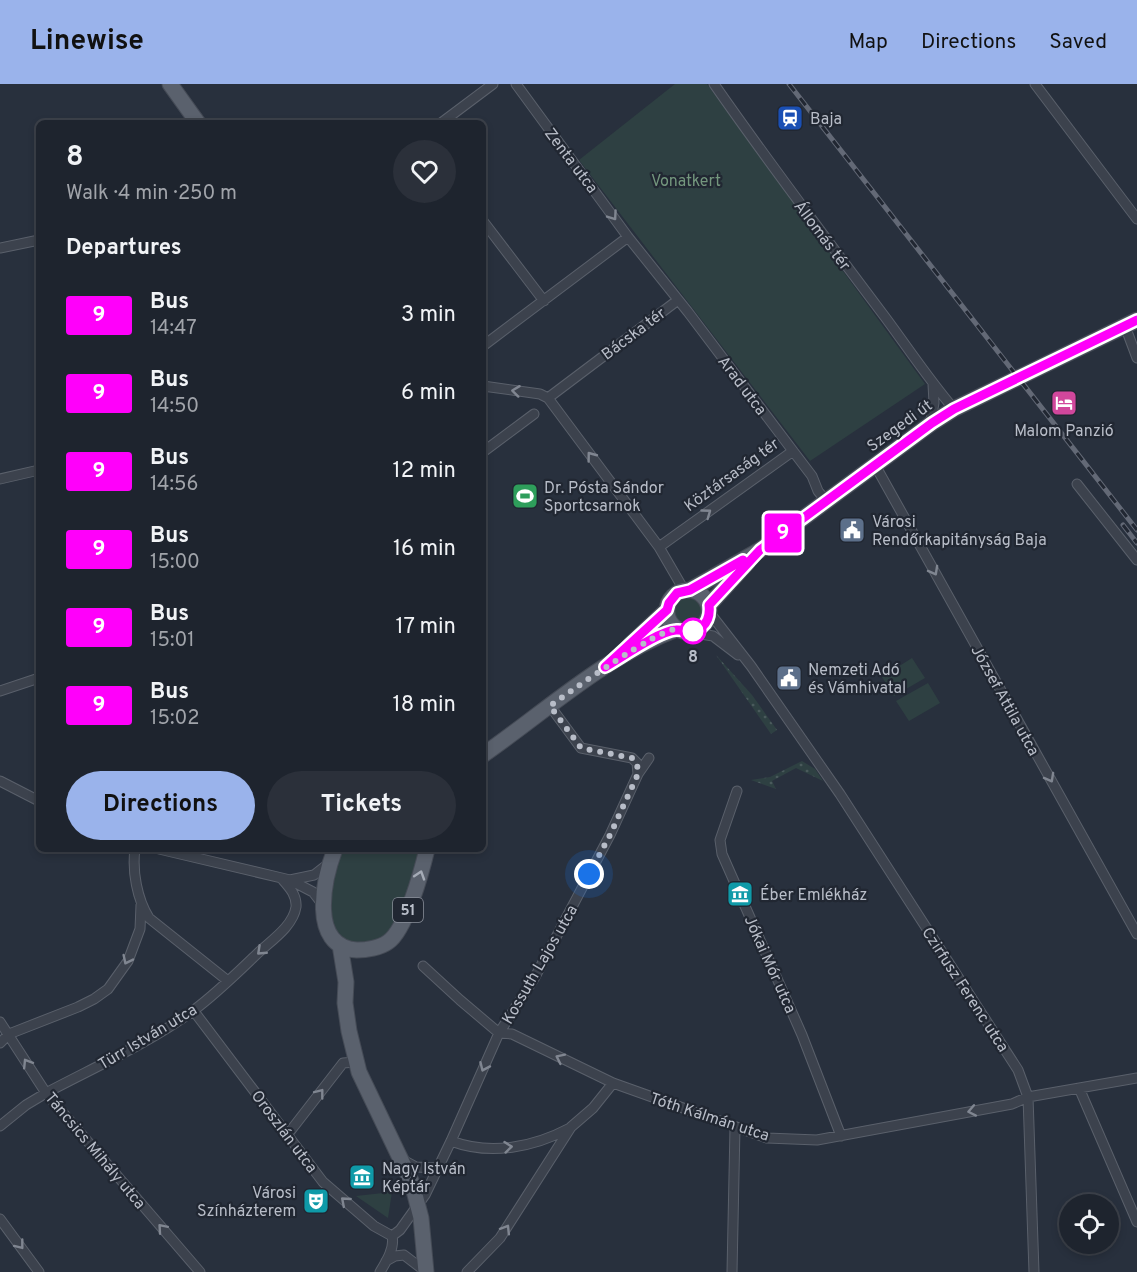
<!DOCTYPE html>
<meta charset="utf-8">
<style>
:root{--surface:#1e242e;--page:#2b303a;--text:#f1f3f6;--muted:#a1a4aa;--line:#3c414a;--accent:#9ab3eb}
body{margin:0;font-family:Overpass,sans-serif;background:var(--page);color:var(--text);height:100vh;display:flex;flex-direction:column;font-size:22px;white-space:nowrap}
*{box-sizing:border-box;margin:0}
p{font-size:20px;color:var(--muted)}
.icon{flex:none;width:33px;height:33px;fill:none;stroke:currentColor;stroke-width:2;stroke-linecap:round;stroke-linejoin:round}
.map{position:relative;flex:1;overflow:hidden}
.panel{position:absolute;left:36px;top:36px;width:450px;height:732px;display:flex;flex-direction:column;background:var(--surface);border-radius:9px;box-shadow:0 3px 9px #0003,0 0 0 2px var(--line)}
.panel>*{flex:none}
.badge{padding:0 12px;border-radius:4px;font-size:21px;line-height:39px}
.controls{position:absolute;left:1059px;top:1110px;display:grid;gap:12px}
.controls a{display:grid;place-items:center;width:60px;height:60px;border-radius:50%;background:var(--surface);box-shadow:0 3px 9px #0003,0 0 0 2px var(--line);font-size:30px}
.you{position:absolute;width:30px;height:30px;margin:-15px;border:4px solid #fff;border-radius:50%;background:#1a73e8;box-shadow:0 0 0 9px #1a73e833}
.map>.badge{position:absolute;translate:-50% -50%;box-shadow:0 0 0 3px #fff}
h2{padding:0 30px;font-size:22px;line-height:54px}
.round{display:grid;place-items:center;flex:none;width:63px;height:63px;border-radius:32px;background:var(--page)}
.head{display:flex;align-items:center;justify-content:space-between;height:102px;padding:0 30px}
h1{font-size:28px;font-weight:700;line-height:45px}
.cta{display:flex;gap:12px;margin-top:auto;padding:12px 30px}
.cta a{flex:1;height:69px;border-radius:36px;background:var(--accent);color:#111;font-size:24px;font-weight:700;line-height:69px;text-align:center}
.cta a+a{background:var(--page);color:var(--text)}
ul{padding:0;list-style:none}
li{display:flex;align-items:center;gap:18px;height:78px;padding:0 30px}
li div{flex:1}
li b{display:block;font-size:22px}
li em{font-style:normal}
li .badge{min-width:66px;font-weight:700;text-align:center}
header{display:flex;align-items:center;gap:36px;box-sizing:border-box;height:84px;padding:0 30px;background:var(--accent);color:#111}
header strong{font-size:28px}
nav{display:flex;gap:33px;margin-inline-start:auto;font-size:21px}
.map>svg:first-child{display:block}
.grass{fill:url(#grass-dots)}
.green{fill:#2e4042}
.lines{fill:none;stroke-linecap:round;stroke-linejoin:round}
.minor-casing{stroke:#5a606b;stroke-width:11}
.primary-casing{stroke:#454b56;stroke-width:17}
.minor{stroke:#3c424d;stroke-width:9}
.primary{stroke:#5a616d;stroke-width:15}
.rail-casing{stroke:#636976;stroke-width:5}
.rail{stroke:#212732;stroke-width:3;stroke-dasharray:9;stroke-linecap:butt}
.oneway{stroke:#808691}
.oneway2{stroke:#a5abb6}
.line-casing{stroke:#fff;stroke-width:14}
.line{stroke:#ff00fa;stroke-width:9}
.walk{stroke:#b8bdc8;stroke-width:6;stroke-dasharray:0 10.8}
.stop-dot{fill:#fff;stroke:#ff00fa;stroke-width:3}
.labels{text-anchor:middle;stroke-width:4.5;stroke-linejoin:round;paint-order:stroke}
.shield{fill:#212732;stroke:#8b909b;stroke-width:1.5}
.shield-label{font-size:15px;font-weight:bold;fill:#b8bdc8}
.poi-label{font-size:16px;fill:#b8bdc8;stroke:#212732;text-anchor:start}
.street-label{font-size:16px;fill:#b8bdc8;stroke:#212732}
.park-label{font-size:16px;fill:#73967d;stroke:#212732}
.stop-label{font-size:16px;font-weight:bold;fill:#b8bdc8;stroke:#212732}
</style>
<header>
<strong>Linewise</strong>
<nav><a>Map</a><a>Directions</a><a>Saved</a></nav>
</header>
<div class="map">
<svg width="1137" height="1188" viewBox="0 0 1137 1188">
<defs>
<pattern id="grass-dots" width="8" height="8" patternUnits="userSpaceOnUse" patternTransform="scale(1.5)"><rect width="8" height="8" fill="#2e4042"/><path d="M2 2h.1M6 6h.1" fill="none" stroke="#4a5a5c" stroke-width="1.8" stroke-linecap="round"/></pattern>
</defs>
<rect width="100%" height="100%" fill="#28303d"/>
<!-- grass -->
<path class="grass" d="M716,571L752,611L777,646L771,650Z
M802,677L815,685L823,697L796,684L772,697L776,705L751,696L770,693Z"/>
<!-- green -->
<path class="green" d="M675,0H707L925,300L810,377L579,76Z
M674 527a14 14 0 1 1 28 0a14 14 0 1 1-28 0Z
M912,574L925,594L894,612L882,593Z
M928,599L940,619L909,637L896,617Z
M340,765H421C412,793 406,827 387,850C379,858 368,859 357,859C351,858 345,856 341,851C316,830 334,792 340,765Z
M392,1108L388,1134L356,1112Z"/>
<g class="lines">
<defs>
<path id="minor" d="M516,0L628,153L688,228L793,367L812,392L818,407L826,417
M714,0C769,79 827,156 885,233C908,264 929,296 954,325
M1035,0L1137,135
M441,39L493,0
M483,137L544,217
M0,164L39,156
M1125,242L1137,274
M483,262L628,153
M483,302L540,310L548,314L659,463L684,506
M548,314L678,216
M930,341L934,319L933,300
M483,368L534,330
M875,381L1137,850
M0,395L39,386
M1077,400L1137,476
M659,463L793,367
M709,528L751,582L840,710L1018,986L1028,1013L1034,1188
M689,548L713,552L738,571
M0,607L39,594
M550,622L581,664L632,674L637,679L638,690
M0,697L39,717
M737,707L720,756L722,770L802,951L841,1052
M135,765C132,787 137,815 149,834L228,897
M159,765L290,796L314,791L328,780
M290,796L313,808L323,821
M423,882L460,916L499,949L512,950L613,999L767,1054L817,1056L1012,1020L1028,1013L1137,994
M193,926L323,1098L374,1142L392,1152
M0,938L46,1009L200,1188
M0,959L9,950L78,923L94,915L108,905L128,877L140,845L141,821
M1079,1004L1137,1138
M0,1042L26,1021L46,1009C93,984 151,958 194,926C217,909 238,888 259,868C272,856 293,842 296,823C297,811 289,803 282,795
M288,1050L343,979L356,978
M451,1057C491,1072 534,1063 570,1044
M403,1076L416,1083L437,1084
M0,1135L39,1188
M392,1152L400,1146L425,1111L451,1057L499,949L535,893L610,751L638,690L649,674
M386,1177L395,1172L404,1171L425,1187
M380,1188C386,1178 395,1164 392,1152
M467,1188L500,1154L571,1043L593,1024L613,999
M732,1188L735,1043"/>
<path id="primary" d="M170,0L198,39
M667 527a21 21 0 1 1 42 0a21 21 0 1 1-42 0Z
M690,506L760,466L932,339L954,325L1137,236
M709,521L747,479
M630,561L667,526
M483,671C545,628 605,572 677,545
M335,765C324,794 308,863 357,866C366,866 380,864 388,858C406,846 422,786 427,765
M340,861L346,898L345,919L349,947L359,988L412,1099L421,1134L426,1188"/>
</defs>
<!-- minor casing -->
<use href="#minor" class="minor-casing"/>
<!-- primary casing -->
<use href="#primary" class="primary-casing"/>
<!-- minor -->
<use href="#minor" class="minor"/>
<!-- primary -->
<use href="#primary" class="primary"/>
<defs>
<path id="rail" d="M789,0L1137,446
M1123,441L1137,459"/>
</defs>
<!-- rail casing -->
<use href="#rail" class="rail-casing"/>
<!-- rail -->
<use href="#rail" class="rail"/>
</g>
<!-- one-way arrows -->
<defs><path id="oneway-chevron" d="M-2-3.5L2.5 0L-2 3.5" fill="none" stroke-width="1.6" stroke-linecap="round" stroke-linejoin="round" transform="scale(1.5)"/></defs>
<g class="oneway">
<use href="#oneway-chevron" transform="translate(613 132) rotate(55)"/>
<use href="#oneway-chevron" transform="translate(516 307) rotate(-173)"/>
<use href="#oneway-chevron" transform="translate(591 372) rotate(-127)"/>
<use href="#oneway-chevron" transform="translate(707 429) rotate(-36)"/>
<use href="#oneway-chevron" transform="translate(934 487) rotate(61)"/>
<use href="#oneway-chevron" transform="translate(1050 694) rotate(61)"/>
<use href="#oneway-chevron" transform="translate(261 867) rotate(137)"/>
<use href="#oneway-chevron" transform="translate(127 876) rotate(116)"/>
<use href="#oneway-chevron" transform="translate(560 974) rotate(-154)"/>
<use href="#oneway-chevron" transform="translate(27 979) rotate(-122)"/>
<use href="#oneway-chevron" transform="translate(484 983) rotate(114)"/>
<use href="#oneway-chevron" transform="translate(320 1009) rotate(-52)"/>
<use href="#oneway-chevron" transform="translate(972 1027) rotate(169)"/>
<use href="#oneway-chevron" transform="translate(508 1063) rotate(-6)"/>
<use href="#oneway-chevron" transform="translate(345 1117) rotate(-139)"/>
<use href="#oneway-chevron" transform="translate(162 1144) rotate(-131)"/>
<use href="#oneway-chevron" transform="translate(506 1145) rotate(-58)"/>
<use href="#oneway-chevron" transform="translate(20 1161) rotate(52)"/>
</g>
<use class="oneway2" href="#oneway-chevron" transform="translate(420 791) rotate(-72)"/>
<g class="lines">
<defs>
<path id="line" d="M743,476L690,506L677,509L669,519L667,526L605,583C621,574 659,547 676,546C686,545 693,551 702,543C709,537 710,529 709,521L760,466L932,339L954,325L1137,236"/>
</defs>
<!-- line casing -->
<use href="#line" class="line-casing"/>
<!-- line -->
<use href="#line" class="line"/>
<!-- walk -->
<path class="walk" d="M589,790L610,751L638,690L637,679L632,674L581,664L550,622C570,608 658,544 678,545C684,546 689,548 696,547H693"/>
</g>
<!-- icons -->
<defs>
<symbol id="station-square" viewBox="-11 -11 22 22"><rect x="-9" y="-9" width="18" height="18" rx="4" fill="#1a4fb4" stroke="#212732"/><path d="M-3-6H3Q5-6 5-4V2Q5 4 3 4L4.5 6H3L1.5 4h-3L-3 6H-4.5L-3 4Q-5 4-5 2V-4Q-5-6-3-6ZM-3.5-4v3h7v-3ZM-3.5 1v1.5H-2V1ZM2 1v1.5H3.5V1Z" fill="#fff"/></symbol>
<symbol id="hotel-square" viewBox="-11 -11 22 22"><rect x="-9" y="-9" width="18" height="18" rx="4" fill="#d1479c" stroke="#212732"/><path d="M-6-4.5h1.5V1H6V5H4.5V3h-9V5H-6ZM-4 0a1.8 1.8 0 1 1 3.6 0ZM.5 0V-2.5h3Q6-2.5 6 0Z" fill="#fff"/></symbol>
<symbol id="stadium-square" viewBox="-11 -11 22 22"><rect x="-9" y="-9" width="18" height="18" rx="4" fill="#2e9e5b" stroke="#212732"/><path d="M0-5a6.5 5 0 1 0 0 10a6.5 5 0 1 0 0-10ZM-3.5-1.8h7v3.6h-7Z" fill="#fff"/></symbol>
<symbol id="civic-square" viewBox="-11 -11 22 22"><rect x="-9" y="-9" width="18" height="18" rx="4" fill="#5c6f8a" stroke="#212732"/><path d="M-.6-6.5H3V-4.5H.6V-3L4-1V1h2V6H-6V1h2V-1L-.6-3ZM-1.2 2.5V6h2.4V2.5Z" fill="#fff"/></symbol>
<symbol id="museum-square" viewBox="-11 -11 22 22"><rect x="-9" y="-9" width="18" height="18" rx="4" fill="#0f9aa8" stroke="#212732"/><path d="M0-6L6-3V-2H-6V-3ZM-5-1h2V3h-2ZM-1-1h2V3h-2ZM3-1h2V3H3ZM-6 4H6V6H-6Z" fill="#fff"/></symbol>
<symbol id="theatre-square" viewBox="-11 -11 22 22"><rect x="-9" y="-9" width="18" height="18" rx="4" fill="#0f9aa8" stroke="#212732"/><path d="M-5-5.5Q0-4 5-5.5V0Q5 5 0 6Q-5 5-5 0ZM-3.3-2.5H-1v1.5H-3.3ZM1-2.5H3.3v1.5H1ZM-2.8 1Q0 5.5 2.8 1Z" fill="#fff"/></symbol>
</defs>
<g fill-rule="evenodd">
<use href="#station-square" x="775" y="19" width="30" height="30"/>
<use href="#hotel-square" x="1049" y="304" width="30" height="30"/>
<use href="#stadium-square" x="510" y="397" width="30" height="30"/>
<use href="#civic-square" x="837" y="431" width="30" height="30"/>
<use href="#civic-square" x="774" y="579" width="30" height="30"/>
<use href="#museum-square" x="725" y="795" width="30" height="30"/>
<use href="#museum-square" x="347" y="1078" width="30" height="30"/>
<use href="#theatre-square" x="301" y="1102" width="30" height="30"/>
</g>
<!-- markers -->
<circle class="stop-dot" cx="693" cy="547" r="12"/>
<g class="labels">
<!-- shield labels -->
<rect class="shield" x="393" y="814" width="30" height="24" rx="4.5"/>
<g class="shield-label">
<text x="408" y="831">51</text>
</g>
<!-- poi labels -->
<g class="poi-label">
<text x="810" y="40">Baja</text>
<text x="1064" y="352" text-anchor="middle">Malom Panzió</text>
<text x="544" y="409">Dr. Pósta Sándor<tspan x="544" dy="18">Sportcsarnok</tspan></text>
<text x="872" y="443">Városi<tspan x="872" dy="18">Rendőrkapitányság Baja</tspan></text>
<text x="808" y="591">Nemzeti Adó<tspan x="808" dy="18">és Vámhivatal</tspan></text>
<text x="760" y="816">Éber Emlékház</text>
<text x="382" y="1090">Nagy István<tspan x="382" dy="18">Képtár</tspan></text>
<text x="296" y="1114" text-anchor="end">Városi<tspan x="296" dy="18">Színházterem</tspan></text>
</g>
<!-- street labels -->
<g class="street-label">
<text transform="translate(572 76) rotate(53)" y="6">Zenta utca</text>
<text transform="translate(823 151) rotate(53)" y="6">Állomás tér</text>
<text transform="translate(633 249) rotate(-37)" y="6">Bácska tér</text>
<text transform="translate(743 301) rotate(53)" y="6">Arad utca</text>
<text transform="translate(899 341) rotate(-36)" y="6">Szegedi út</text>
<text transform="translate(731 390) rotate(-36)" y="6">Köztársaság tér</text>
<text transform="translate(1006 616) rotate(61)" y="6">József Attila utca</text>
<text transform="translate(539 880) rotate(-60)" y="6">Kossuth Lajos utca</text>
<text transform="translate(771 880) rotate(66)" y="6">Jókai Mór utca</text>
<text transform="translate(966 905) rotate(57)" y="6">Czirfusz Ferenc utca</text>
<text transform="translate(147 952) rotate(-31)" y="6">Türr István utca</text>
<text transform="translate(710 1032) rotate(18)" y="6">Tóth Kálmán utca</text>
<text transform="translate(285 1047) rotate(53)" y="6">Oroszlán utca</text>
<text transform="translate(96 1066) rotate(50)" y="6">Táncsics Mihály utca</text>
</g>
<!-- park labels -->
<g class="park-label">
<text x="686" y="102">Vonatkert</text>
</g>
<!-- stop labels -->
<g class="stop-label">
<text x="693" y="578">8</text>
</g>
</g>
</svg>
<div class="controls">
<a><svg class="icon" aria-label="locate" viewBox="0 0 24 24"><circle cx="12" cy="12" r="6"/><path d="M12 2v4M12 18v4M2 12h4M18 12h4"/></svg></a>
</div>
<div class="you" style="left:589px;top:790px"></div>
<b class="badge" style="left:783px;top:449px;background:#ff00fa;color:#fff">9</b>
<section class="panel">
<div class="head"><div><h1>8</h1><p>Walk · 4 min · 250 m</p></div><a class="round"><svg class="icon" aria-label="heart" viewBox="0 0 24 24"><path d="M12 20l-8-8c-3-5 5-10 8-4 3-6 11-1 8 4z"/></svg></a></div>
<h2>Departures</h2>
<ul>
<li><span class="badge" style="background:#ff00fa;color:#fff">9</span><div><b>Bus</b><p>14:47</p></div><em>3 min</em></li>
<li><span class="badge" style="background:#ff00fa;color:#fff">9</span><div><b>Bus</b><p>14:50</p></div><em>6 min</em></li>
<li><span class="badge" style="background:#ff00fa;color:#fff">9</span><div><b>Bus</b><p>14:56</p></div><em>12 min</em></li>
<li><span class="badge" style="background:#ff00fa;color:#fff">9</span><div><b>Bus</b><p>15:00</p></div><em>16 min</em></li>
<li><span class="badge" style="background:#ff00fa;color:#fff">9</span><div><b>Bus</b><p>15:01</p></div><em>17 min</em></li>
<li><span class="badge" style="background:#ff00fa;color:#fff">9</span><div><b>Bus</b><p>15:02</p></div><em>18 min</em></li>
</ul>
<div class="cta"><a>Directions</a><a>Tickets</a></div>
</section>
</div>
